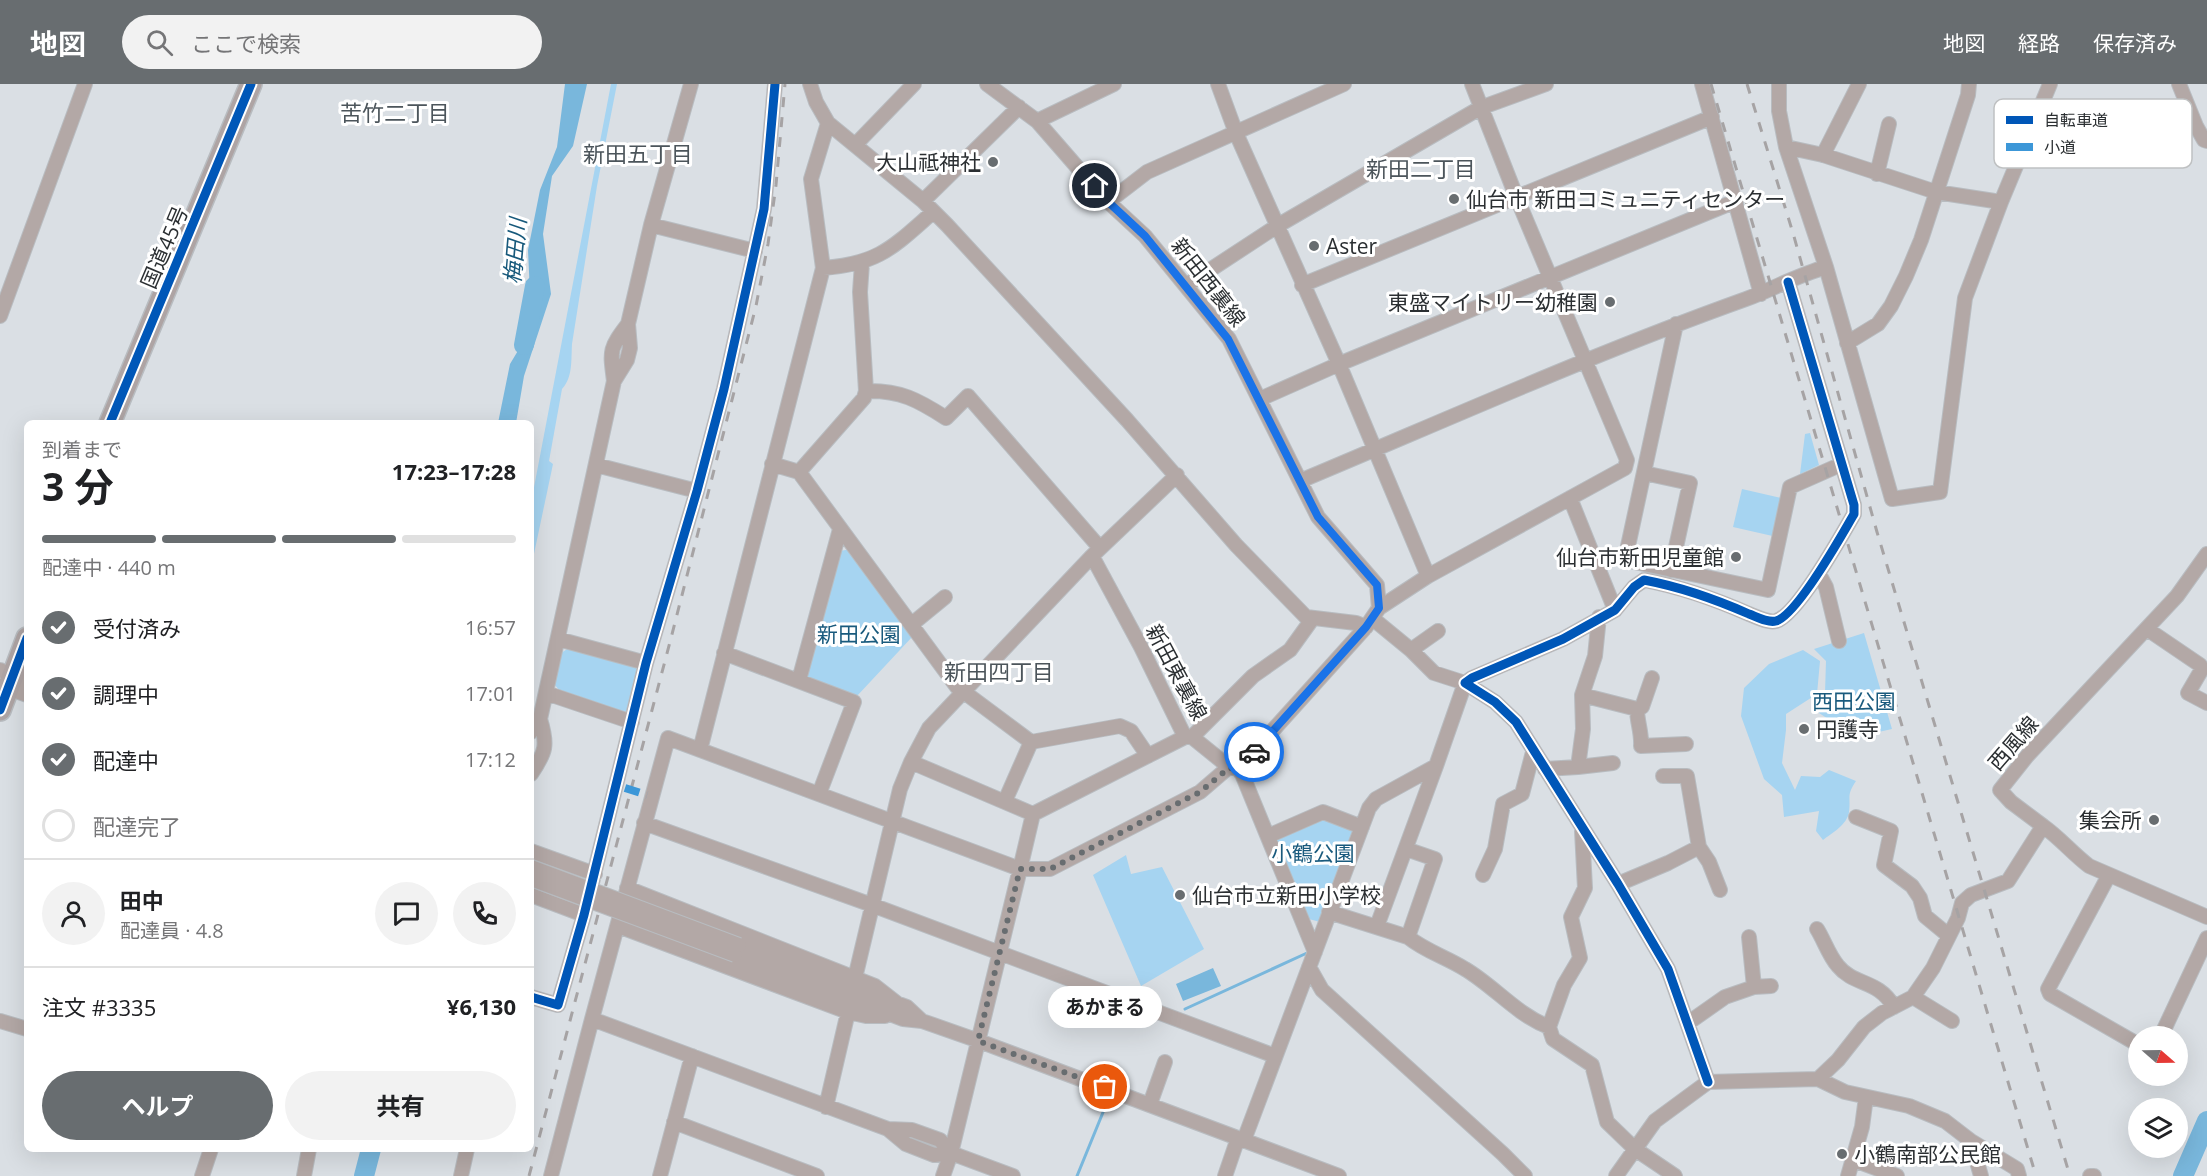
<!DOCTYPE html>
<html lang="ja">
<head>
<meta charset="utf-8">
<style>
	body { margin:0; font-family:"Open Sans","Noto Sans JP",sans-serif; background:#f2f2f2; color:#202124; height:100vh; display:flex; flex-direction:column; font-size:22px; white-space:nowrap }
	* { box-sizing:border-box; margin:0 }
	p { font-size:20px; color:#757577 }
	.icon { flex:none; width:33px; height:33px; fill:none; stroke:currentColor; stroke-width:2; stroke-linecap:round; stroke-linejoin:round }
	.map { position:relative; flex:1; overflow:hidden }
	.drawer { position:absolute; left:24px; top:336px; width:510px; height:732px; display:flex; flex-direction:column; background:#fff; border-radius:9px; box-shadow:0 6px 24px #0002 }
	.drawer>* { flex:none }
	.needle { width:39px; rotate:110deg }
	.fabs { position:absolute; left:2128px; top:942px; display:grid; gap:12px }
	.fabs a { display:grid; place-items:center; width:60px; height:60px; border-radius:50%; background:#fff; box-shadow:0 6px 24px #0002; font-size:30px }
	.pin { position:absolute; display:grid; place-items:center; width:51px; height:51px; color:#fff; margin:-26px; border:3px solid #fff; border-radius:50%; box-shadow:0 2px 6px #0007 }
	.courier { position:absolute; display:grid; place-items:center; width:60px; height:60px; margin:-30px; border:4px solid #1a73e8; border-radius:50%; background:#fff; color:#222; box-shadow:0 2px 8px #0007 }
	.bubble { position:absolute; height:42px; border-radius:21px; background:#fff; box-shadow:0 6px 24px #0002; font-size:20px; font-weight:700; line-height:42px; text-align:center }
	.summary em { font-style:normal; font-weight:700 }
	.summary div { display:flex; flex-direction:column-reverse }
	.summary { display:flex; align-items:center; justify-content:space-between; height:102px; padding:0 18px }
	h1 { font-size:39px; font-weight:700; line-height:45px }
	.bar { display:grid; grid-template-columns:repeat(4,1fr); gap:9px 6px; align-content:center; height:72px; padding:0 18px }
	.bar i { height:8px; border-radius:4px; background:#e0e0e0 }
	.bar .active { background:#686d70 }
	.bar p { grid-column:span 4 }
	.line { display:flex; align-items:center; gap:15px; padding:0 18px; border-top:2px solid #e0e0e0 }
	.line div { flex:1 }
	.round { display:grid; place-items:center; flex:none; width:63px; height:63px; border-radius:32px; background:#f2f2f2 }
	ol { padding:0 18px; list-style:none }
	li { display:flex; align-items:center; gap:18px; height:66px }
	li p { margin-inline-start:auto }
	li .icon { padding:6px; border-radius:50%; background:#686d70; color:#fff; stroke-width:4 }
	li:last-child { color:#757577 }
	li i { width:33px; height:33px; border:3px solid #e0e0e0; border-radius:50% }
	.cta { display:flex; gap:12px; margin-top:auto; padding:12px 18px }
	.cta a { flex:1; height:69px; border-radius:36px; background:#686d70; color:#fff; font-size:24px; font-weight:700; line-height:69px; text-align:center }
	.cta a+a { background:#f2f2f2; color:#202124 }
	header { display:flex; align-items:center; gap:36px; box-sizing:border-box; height:84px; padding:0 30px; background:#686d70; color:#fff }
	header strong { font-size:28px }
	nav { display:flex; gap:33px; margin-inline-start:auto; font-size:21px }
	.search { width:420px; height:54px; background:#f2f2f2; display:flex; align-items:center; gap:15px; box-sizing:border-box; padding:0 21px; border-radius:33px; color:#757577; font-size:22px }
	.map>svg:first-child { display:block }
	.green { fill:#a6d4f1 }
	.water { fill:#79b7dc }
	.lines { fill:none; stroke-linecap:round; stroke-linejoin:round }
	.stream { stroke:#79b7dc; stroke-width:3 }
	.river { stroke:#79b7dc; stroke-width:20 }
	.minor-casing { stroke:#b8bcc0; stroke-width:16 }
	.highway-casing { stroke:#b8bcc0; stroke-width:24 }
	.minor { stroke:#b3a8a6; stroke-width:14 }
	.highway { stroke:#aea4a4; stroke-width:21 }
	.rail { stroke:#a6a3a4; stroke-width:3; stroke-dasharray:10 10; stroke-linecap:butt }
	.minor-bridge-casing { stroke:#b8bcc0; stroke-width:16; stroke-linecap:butt }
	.minor-bridge { stroke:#b3a8a6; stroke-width:14 }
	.quiet { stroke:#3c97d8; stroke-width:8; stroke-dasharray:15 8; stroke-linecap:butt }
	.cycleway-casing { stroke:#fff; stroke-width:13 }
	.cycleway { stroke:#0057b8; stroke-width:9 }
	.done { stroke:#686d70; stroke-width:6; stroke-dasharray:0 10.8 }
	.route { stroke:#1a73e8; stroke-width:8 }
	.poi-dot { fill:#686d70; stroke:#fff; stroke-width:2 }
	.labels { text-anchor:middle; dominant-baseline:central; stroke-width:6; stroke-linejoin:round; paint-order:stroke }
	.poi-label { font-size:21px; fill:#2b2f32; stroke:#fff; text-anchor:start }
	.street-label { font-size:21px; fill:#2b2f32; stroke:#fff }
	.park-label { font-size:21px; fill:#195a7d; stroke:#fff }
	.neighbourhood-label { font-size:22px; fill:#4c555b; stroke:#fff }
	.water-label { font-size:22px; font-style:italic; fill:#17597b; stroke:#fff }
	.key { fill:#fff; stroke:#bfc1c2; stroke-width:1.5 }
	.key-label { font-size:16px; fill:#2b2f32 }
</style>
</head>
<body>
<header>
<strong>地図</strong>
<div class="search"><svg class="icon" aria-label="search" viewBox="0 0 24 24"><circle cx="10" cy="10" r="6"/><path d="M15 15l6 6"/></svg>ここで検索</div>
<nav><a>地図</a><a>経路</a><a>保存済み</a></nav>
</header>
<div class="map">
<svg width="2207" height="1092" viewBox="0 0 2207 1092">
	<rect width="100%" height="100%" fill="#dadfe4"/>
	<!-- green -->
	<path class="green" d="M611,0h6l-20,102 -25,158c-1,16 1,33 -10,45l-13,72 4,3 -22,104v-65z
		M1810,349l9,32 -19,9 5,-40z
		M1742,405l44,10 -9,38 -44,-10z
		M851,465l62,87 -56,60 -52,-19 35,-126z
		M1864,549l28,96 -36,8 -37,-24 6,-20 1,-32 -12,-12z
		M569,564l72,17 -13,51 -68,-25 -6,-7 7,-31z
		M1803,566l17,11 -3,33 -31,20v16l-4,33 13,27 6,-14 19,1 9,-7 27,11c-10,15 -5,15 -7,31 -2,13 -17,21 -26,28l-7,-9 3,-20 -35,6 -2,-22 -18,-16 -23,-63 3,-28 25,-24z
		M1324,731l31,12 -35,95 -11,-3 -35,-81z
		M1126,771l5,19 31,-7 42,82 -63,37 -48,-111z"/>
	<!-- water -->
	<path class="water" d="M565,0h22l-14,62 -21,30 -9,58 8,60 -27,82 -8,47h-18l12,-59 9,-15 12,-34 -3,-65 12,-60 17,-43z
		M1213,884l8,18 -38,15 -7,-17z"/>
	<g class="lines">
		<!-- stream -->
		<path class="stream" d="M1185,925l122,-56
			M1077,1092l29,-71"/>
		<!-- river -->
		<path class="river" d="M524,261l11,-59
			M364,1092l7,-27
			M2183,1092l24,-55"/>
		<!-- minor casing -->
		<g class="minor-casing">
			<path id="minor" d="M810,0l6,18 12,21 95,78 24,24 180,195 109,125 70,72 50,6 10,4
				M987,0l50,37 67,77 41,38 84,103 89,178 59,68 2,23
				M1218,0l18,49 103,231 89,212
				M1702,0l59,210
				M1779,0v27l7,36 40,120 66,232 48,-7 25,-194 36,-96 49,-118
				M2179,0l17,42 8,14 3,1
				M1037,37l77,-37
				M856,60l58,-60
				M1786,63l37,8 113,37 65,10
				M1823,71l36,-71
				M1877,90l12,-50
				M923,117l96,-94
				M1108,118l39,-30 197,-88
				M651,141l104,26
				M862,179l-2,29 6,99c34,-1 52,9 80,27l22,-22 132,152
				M823,184c56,-4 70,-21 110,-56
				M1187,201l90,-59 203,-118 66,-24
				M1302,201l410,-168
				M0,232l85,-232
				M1676,240l-51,236 143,30 22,-103 52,-23
				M1847,259l31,-19 13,-18 15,-30 15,-36 47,-145 1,-11
				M614,297c-4,-31 -5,-32 14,-57
				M1260,315l79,-35 397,-163
				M772,380l27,8 158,215 7,5 67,50 89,-16 11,5 17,25
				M596,381l101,26
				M799,388l65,-74 2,-7
				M1644,389l46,10 -19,87
				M1300,397c148,-62 295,-128 446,-182 27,-10 52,-24 80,-32
				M1570,414l45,112
				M1092,472l49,91 44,90h7l37,30 9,2 4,5 73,178
				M1819,490l7,13 13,54
				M912,540l33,-27
				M2147,545l53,36 2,4 -14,24 19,10
				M558,555l88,24
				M1411,566l27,-19
				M724,569l130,49 -35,92
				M0,586l27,11
				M799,596l41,-151
				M1,602l26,9
				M546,609l86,29
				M1582,611l55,14 5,-2 10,-29
				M1637,625c0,13 5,24 4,37l45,-2
				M531,648l9,-13 74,-338 13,-21 3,-12 -2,-24 23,-99 40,-141
				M1192,653l61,-61 37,-26 23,-32
				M700,666l123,-482 -12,-89 17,-56
				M911,678l122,52
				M1578,683l35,-4
				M1238,685l128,-142 13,-19 49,-32 197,-108 2,-8 -111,-264 -44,-112
				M1545,685l33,-2 5,-38 -1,-34 13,-39 4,-39
				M531,690c15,-22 17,-29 9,-55
				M1663,692h24l12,71
				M1005,717l26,-59
				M1856,733l35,14 -7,34 28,21 8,12 5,18 23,19
				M644,739l228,82 403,151
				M2043,742c17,12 29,27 46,40l118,51
				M1268,752l55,-24 39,15
				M1406,765l29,10 -27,78
				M531,767l64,23
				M1483,791l12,-26 8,-45 19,-10 11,-42
				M2109,791l-61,114 2,5 89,51
				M1618,800l50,-21 31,-16 10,15 11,28
				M627,804l248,98 23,18
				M531,811l53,20
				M1329,828l79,25c17,14 38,20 57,32 29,17 52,46 84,58l4,12 39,26 15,57 28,27 40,27
				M618,842l230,86 18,4h19
				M1377,842l59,-160
				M1817,845c7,11 12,27 21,37 16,20 40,13 56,41
				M739,861l168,62 15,14
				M735,871l168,64 19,2 57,20 360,135
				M1309,883l13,23 181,164 22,22
				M855,894l45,-189 11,-27 18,-34 163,-172 85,-81
				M1754,903l17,-1
				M531,913l27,8 26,-90 62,-252 51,-172 27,-102 40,-180 11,-125
				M1913,913l39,24
				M592,935l76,-281 352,131 13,-55 152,-77
				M0,937l27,8
				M1688,939l37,-26 29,-10 -5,-50
				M1549,943l15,-42 16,-27 -9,-41 14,-29 -3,-57
				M2161,952l46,-98
				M1818,995l20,-19 26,-33 18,-14 31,-16 20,-29 25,-50 4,-15 9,-8 37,-14 35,-55 -32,-24 -11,-12 27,-34 150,-160 30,-42
				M1708,998l-40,-113 -50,-85 -102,-162 -21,-20 -30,-19 7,-5 91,-39 52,-29 19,-23 10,-7c37,7 71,19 105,34 8,3 19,9 27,7 21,-6 66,-86 78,-107v-9l-66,-223
				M1150,1020l15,-42
				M826,1023l22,-95
				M674,1038l143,54
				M888,1045l18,15 28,11 17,-2 62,23
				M1244,1056l125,-332 7,-9 60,-33 29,-83 -31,-10 -23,-23 -39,-32
				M1971,1057l10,35
				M1854,1076l43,16
				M202,1092l9,-27
				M304,1092l5,-27
				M461,1092l6,-27
				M551,1092l41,-157 296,110 24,1 28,10 11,13
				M660,1092l32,-120
				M943,1092l8,-23 69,-284h30l150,-77 29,-25
				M1225,1092l13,-38
				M1616,1092l39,-55 53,-39 110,-3 27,13 64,14 36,15 26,20 46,28 2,7
				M1848,1092l14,-49 4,-30
				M2090,1092h4"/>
		</g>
		<!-- highway casing -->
		<g class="highway-casing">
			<path id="highway" d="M110,339l141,-339
				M0,626l27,-72"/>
		</g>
		<!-- minor -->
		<use href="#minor" class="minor"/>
		<!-- highway -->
		<use href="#highway" class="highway"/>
		<!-- rail -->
		<path class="rail" d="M1711,0l325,1092
			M1747,0l46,149 84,299 193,644
			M529,1092l141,-534 86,-336 12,-62 8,-59 9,-101"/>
		<!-- minor-bridge casing -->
		<g class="minor-bridge-casing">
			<path id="minor-bridge" d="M531,783l208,78
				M531,795l204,76"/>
		</g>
		<!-- minor-bridge -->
		<use href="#minor-bridge" class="minor-bridge"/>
		<!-- quiet -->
		<path class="quiet" d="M625,704l22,7"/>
		<!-- cycleway casing -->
		<g class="cycleway-casing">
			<path id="cycleway" d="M110,339l141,-339
				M0,626l27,-72
				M531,913l27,8 26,-90 62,-252 51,-172 27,-102 40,-180 11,-125
				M1708,998l-40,-113 -50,-85 -102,-162 -21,-20 -30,-19 7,-5 91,-39 52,-29 19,-23 10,-7c37,7 71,19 105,34 8,3 19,9 27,7 21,-6 66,-86 78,-107v-9l-66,-223"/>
		</g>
		<!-- cycleway -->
		<use href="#cycleway" class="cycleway"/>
	</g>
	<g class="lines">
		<!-- done -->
		<path class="done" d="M1105,1003l-127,-46 42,-172h30l150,-77 29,-24 9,1 16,-17"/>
		<!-- route -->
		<path class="route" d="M1095,102l9,12 41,38 83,103 90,178 59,68 2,23 -13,19 -112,125"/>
	</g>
	<!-- markers -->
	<g class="poi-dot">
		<circle cx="993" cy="78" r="6"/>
		<circle cx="1454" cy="115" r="6"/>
		<circle cx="1314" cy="162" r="6"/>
		<circle cx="1610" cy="218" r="6"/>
		<circle cx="1736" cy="473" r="6"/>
		<circle cx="1804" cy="645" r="6"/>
		<circle cx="2154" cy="736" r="6"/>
		<circle cx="1180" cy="811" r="6"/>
		<circle cx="1842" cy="1070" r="6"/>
	</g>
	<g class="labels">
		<!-- poi labels -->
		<g class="poi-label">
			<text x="981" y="78" text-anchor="end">大山祗神社</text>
			<text x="1466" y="115">仙台市 新田コミュニティセンター</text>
			<text x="1326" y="162">Aster</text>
			<text x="1598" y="218" text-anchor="end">東盛マイトリー幼稚園</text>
			<text x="1724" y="473" text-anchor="end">仙台市新田児童館</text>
			<text x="1816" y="645">円護寺</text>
			<text x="2142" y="736" text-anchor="end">集会所</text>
			<text x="1192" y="811">仙台市立新田小学校</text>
			<text x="1854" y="1070">小鶴南部公民館</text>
		</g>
		<!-- street labels -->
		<g class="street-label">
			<text transform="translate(164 163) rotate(-67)">国道45号</text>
			<text transform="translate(1209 198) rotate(52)">新田西裏線</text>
			<text transform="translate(1177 588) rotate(62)">新田東裏線</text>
			<text transform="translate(2013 659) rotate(-49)">西風線</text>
		</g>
		<!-- park labels -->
		<g class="park-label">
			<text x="859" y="550">新田公園</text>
			<text x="1854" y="617">西田公園</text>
			<text x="1313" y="769">小鶴公園</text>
		</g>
		<!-- neighbourhood labels -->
		<g class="neighbourhood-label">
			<text x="395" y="28">苦竹二丁目</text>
			<text x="638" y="69">新田五丁目</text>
			<text x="1421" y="84">新田二丁目</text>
			<text x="999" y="587">新田四丁目</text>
		</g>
		<!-- water labels -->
		<g class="water-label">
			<text transform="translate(514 167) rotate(-85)">梅田川</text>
		</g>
	</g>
	<!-- legend -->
	<rect x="1994" y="15" width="198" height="69" rx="9" class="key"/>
	<rect x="2006" y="32" width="27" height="8" fill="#0057b8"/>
	<rect x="2006" y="59" width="27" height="8" fill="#3c97d8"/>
	<g class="key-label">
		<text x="2044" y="42">自転車道</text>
		<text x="2044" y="69">小道</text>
	</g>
</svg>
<div class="fabs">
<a><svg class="needle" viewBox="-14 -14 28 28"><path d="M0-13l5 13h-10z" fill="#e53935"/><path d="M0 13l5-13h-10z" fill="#757577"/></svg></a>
<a><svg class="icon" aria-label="layers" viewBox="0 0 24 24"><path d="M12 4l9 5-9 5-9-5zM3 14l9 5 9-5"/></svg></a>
</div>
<div class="pin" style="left:1105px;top:1003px;background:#ea580c"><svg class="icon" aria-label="bag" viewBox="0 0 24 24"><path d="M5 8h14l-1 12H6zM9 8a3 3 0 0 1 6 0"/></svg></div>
<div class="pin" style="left:1095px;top:102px;background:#1f2937"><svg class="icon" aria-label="home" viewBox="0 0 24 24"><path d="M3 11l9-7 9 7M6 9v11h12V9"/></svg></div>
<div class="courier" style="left:1254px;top:668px"><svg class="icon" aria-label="car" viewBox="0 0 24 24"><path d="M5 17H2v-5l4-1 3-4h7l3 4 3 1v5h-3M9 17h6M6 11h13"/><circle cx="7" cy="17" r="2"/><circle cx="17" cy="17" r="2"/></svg></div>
<div class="bubble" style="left:1048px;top:902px;width:114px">あかまる</div>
<section class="drawer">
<div class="summary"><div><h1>3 分</h1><p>到着まで</p></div><em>17:23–17:28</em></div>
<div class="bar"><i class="active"></i><i class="active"></i><i class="active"></i><i></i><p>配達中 · 440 m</p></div>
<ol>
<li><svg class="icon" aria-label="check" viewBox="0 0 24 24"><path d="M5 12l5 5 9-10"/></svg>受付済み<p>16:57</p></li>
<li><svg class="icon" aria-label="check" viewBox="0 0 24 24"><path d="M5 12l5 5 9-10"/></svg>調理中<p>17:01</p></li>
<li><svg class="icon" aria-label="check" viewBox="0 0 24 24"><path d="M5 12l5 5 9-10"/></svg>配達中<p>17:12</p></li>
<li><i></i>配達完了</li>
</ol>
<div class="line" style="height:108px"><a class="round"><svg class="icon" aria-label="person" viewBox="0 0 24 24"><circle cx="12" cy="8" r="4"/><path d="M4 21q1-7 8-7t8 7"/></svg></a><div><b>田中</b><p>配達員 · 4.8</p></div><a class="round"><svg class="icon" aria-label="chat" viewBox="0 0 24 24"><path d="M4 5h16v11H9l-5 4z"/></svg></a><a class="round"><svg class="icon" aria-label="phone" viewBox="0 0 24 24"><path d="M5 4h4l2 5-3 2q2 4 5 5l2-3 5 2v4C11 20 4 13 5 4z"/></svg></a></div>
<div class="line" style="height:78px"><div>注文 #3335</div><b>¥6,130</b></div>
<div class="cta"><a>ヘルプ</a><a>共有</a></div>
</section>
</div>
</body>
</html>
